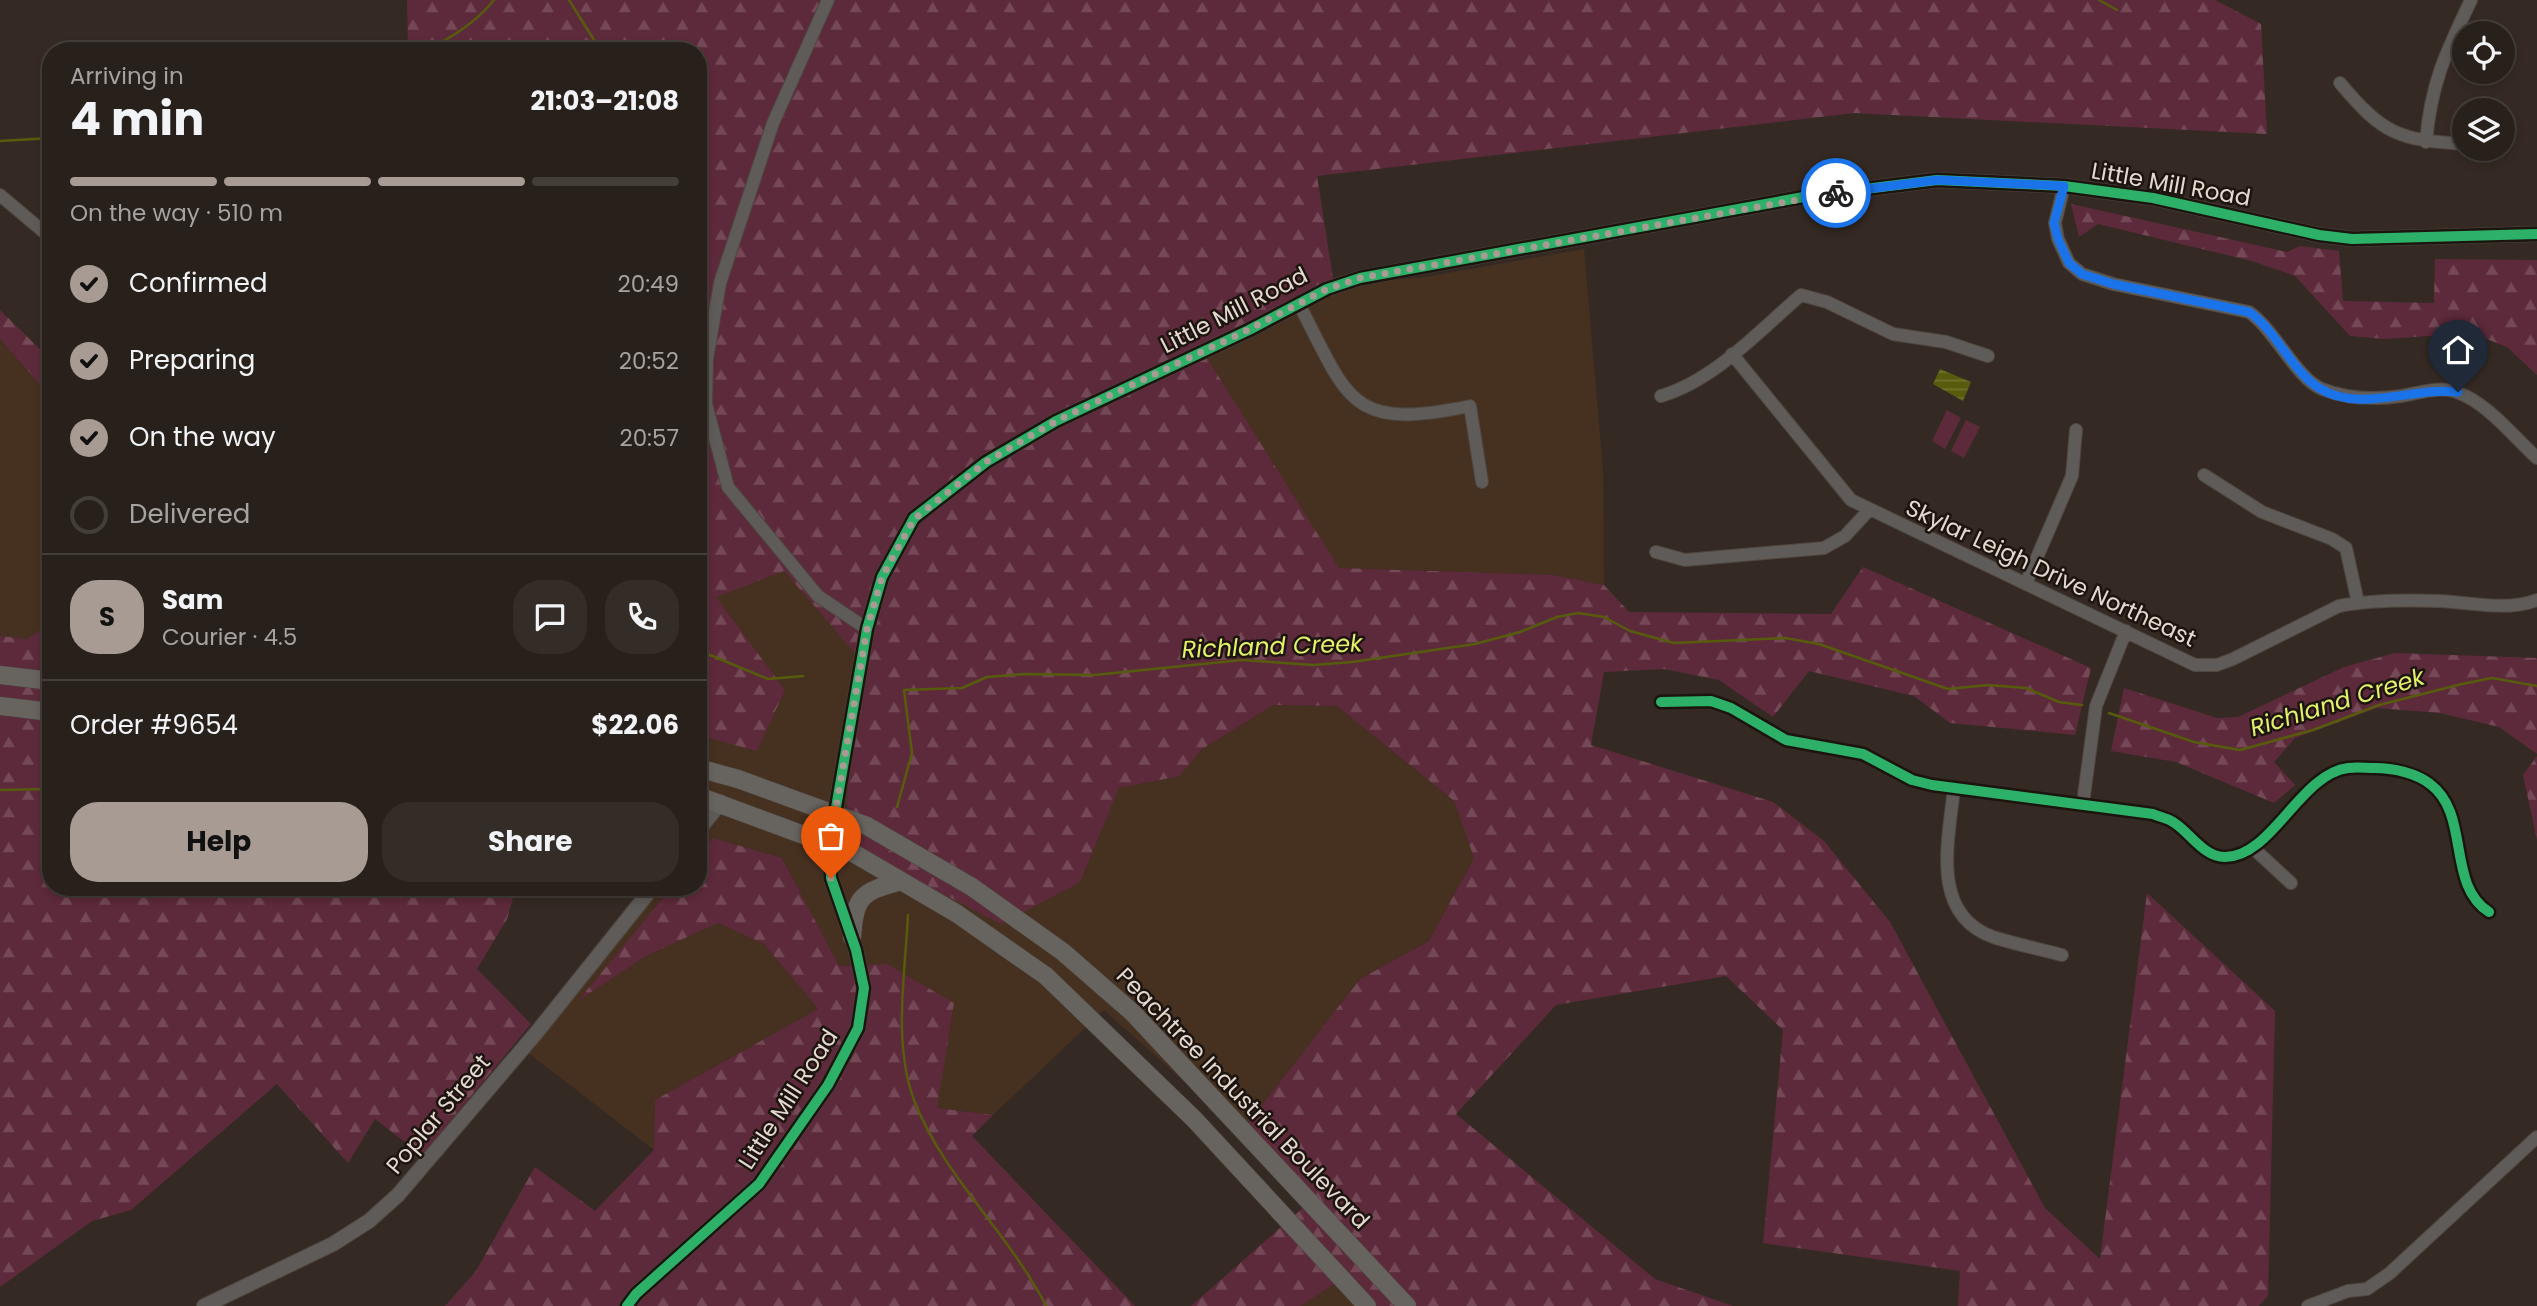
<!DOCTYPE html>
<html lang="en">
<head>
<meta charset="utf-8">
<style>
	body { margin:0; font-family:Poppins,sans-serif; background:#342d27; color:#f1f3f6; height:100vh; display:flex; flex-direction:column; font-size:26px; white-space:nowrap }
	* { box-sizing:border-box; margin:0 }
	p { font-size:23px; color:#a5a3a2 }
	.icon { flex:none; width:38px; height:38px; fill:none; stroke:currentColor; stroke-width:2; stroke-linecap:round; stroke-linejoin:round }
	.map { position:relative; flex:1; overflow:hidden }
	.sheet { position:absolute; left:42px; top:42px; width:665px; height:854px; display:flex; flex-direction:column; background:#28201a; border-radius:28px; box-shadow:0 4px 10px #0003,0 0 0 2px #443e39 }
	.sheet>* { flex:none }
	.buttons { position:absolute; left:2452px; top:21px; display:grid; gap:14px }
	.buttons a { display:grid; place-items:center; width:63px; height:63px; border-radius:50%; background:#28201a; box-shadow:0 4px 10px #0003,0 0 0 2px #443e39; font-size:35px }
	.pin { position:absolute; display:grid; place-items:center; width:60px; height:60px; color:#fff; margin:-72px -30px; border-radius:50% 50% 50% 0; rotate:-45deg; box-shadow:0 0 7px #0007 }
	.pin .icon { rotate:45deg }
	.courier { position:absolute; display:grid; place-items:center; width:70px; height:70px; margin:-35px; border:5px solid #1a73e8; border-radius:50%; background:#fff; color:#222; box-shadow:0 2px 9px #0007 }
	.summary em { font-style:normal; font-weight:700 }
	.summary div { display:flex; flex-direction:column-reverse }
	.summary { display:flex; align-items:center; justify-content:space-between; height:119px; padding:0 28px }
	h1 { font-size:46px; font-weight:700; line-height:52px }
	.bar { display:grid; grid-template-columns:repeat(4,1fr); gap:10px 7px; align-content:center; height:84px; padding:0 28px }
	.bar i { height:9px; border-radius:5px; background:#443e39 }
	.bar .on { background:#a79b93 }
	.bar p { grid-column:span 4 }
	.line { display:flex; align-items:center; gap:18px; padding:0 28px; border-top:2px solid #443e39 }
	.line div { flex:1 }
	.round { display:grid; place-items:center; flex:none; width:74px; height:74px; border-radius:28px; background:#342d27 }
	ol { padding:0 28px; list-style:none }
	li { display:flex; align-items:center; gap:21px; height:77px }
	li p { margin-inline-start:auto }
	li .icon { padding:7px; border-radius:50%; background:#a79b93; color:#111; stroke-width:4 }
	li:last-child { color:#a5a3a2 }
	li i { width:38px; height:38px; border:4px solid #443e39; border-radius:50% }
	.primary-button { display:flex; gap:14px; margin-top:auto; padding:14px 28px }
	.primary-button a { flex:1; height:80px; border-radius:28px; background:#a79b93; color:#111; font-size:28px; font-weight:700; line-height:80px; text-align:center }
	.primary-button a+a { background:#342d27; color:#f1f3f6 }
	.map>svg:first-child { display:block }
	.built { fill:#463020 }
	.forest { fill:url(#forest-firs) }
	.pitch { fill:#5d2a3b }
	.water { fill:url(#water-rules) }
	.lines { fill:none; stroke-linecap:round; stroke-linejoin:round }
	.stream { stroke:#575c0c; stroke-width:2.5 }
	.minor-casing { stroke:#4f4740; stroke-width:14 }
	.tertiary-casing { stroke:#4f4740; stroke-width:16 }
	.primary-casing { stroke:#4f4740; stroke-width:19 }
	.minor { stroke:#5e5b58; stroke-width:12 }
	.tertiary { stroke:#5e5b58; stroke-width:14 }
	.primary { stroke:#67635e; stroke-width:18 }
	.cycleway-casing { stroke:#1c140e; stroke-width:15 }
	.cycleway { stroke:#2db169; stroke-width:10 }
	.done { stroke:#a79b93; stroke-width:7; stroke-dasharray:0 12.6 }
	.route { stroke:#1a73e8; stroke-width:9 }
	.labels { text-anchor:middle; dominant-baseline:central; stroke-width:5; stroke-linejoin:round; paint-order:stroke }
	.street-label { font-size:23px; fill:#e5d8d0; stroke:#1c140e }
	.water-label { font-size:24px; font-style:italic; fill:#e2f06a; stroke:#1c140e }
</style>
</head>
<body>
<div class="map">
<svg width="2537" height="1306" viewBox="0 0 2537 1306">
	<defs>
		<pattern id="forest-firs" width="22" height="20" patternUnits="userSpaceOnUse" patternTransform="scale(1.75)"><rect width="22" height="20" fill="#5d2a3b"/><path d="M5 1l3.5 6h-7zM16 11l3.5 6h-7z" fill="#744856"/></pattern>
		<pattern id="water-rules" width="6" height="5" patternUnits="userSpaceOnUse" patternTransform="scale(1.75)"><rect width="6" height="5" fill="#575c0c"/><path d="M0 2.5h6" fill="none" stroke="#6f732e"/></pattern>
	</defs>
	<rect width="100%" height="100%" fill="#352a23"/>
	<!-- built -->
	<path class="built" d="M1584,249l19,221 1,115 -50,-10 -216,-7 -137,-218 133,-65 91,-8z
		M0,339l51,58v225l-24,17 -27,-3z
		M784,571l70,80 -8,192 234,39 39,-94 61,-12 21,-26 72,-45 64,1 117,95 20,57 -45,83 -69,38 -119,153 -137,-122 -111,105 -56,-7 -50,-144 -48,2 -57,-108 -69,-20 -15,18v-121l59,15 -41,-154z
		M655,887h17l-92,112 66,-43 72,-33 46,21 54,65 -163,91 -1,50 -127,-98z
		M1346,1276l31,30h-76z"/>
	<!-- forest -->
	<path class="forest" d="M407,0h1808l46,24 6,110 -413,-21 -537,63 17,109 -132,65 137,218 215,7 50,10 25,27 202,2 32,-47 228,101 -16,67 -125,-12 -36,-27 -105,-25 -36,46 -54,-37 -55,-11 -60,3 -13,73 182,57 51,39 66,81 155,286 55,51 47,-366 128,118 -7,285 -9,10h-301l2,-35 -197,-28 20,-213 -57,-54 -170,29 -100,109 199,165 78,27h-356l-31,-30 -45,30h-110l121,-106 -71,-68 119,-153 69,-38 45,-83 -20,-57 -117,-95 -64,-1 -72,45 -21,26 -61,12 -39,94 -79,42 -156,-81 9,-191 -70,-81 -68,26 69,93 -28,61 -59,-16v-684h-290z
		M2071,204l216,48 13,-6 39,5 4,50 91,2 1,-44 102,1v115l-30,-28 -36,-14 -86,6 -35,-3 -55,-60 -43,-15 -154,-37 -19,13z
		M0,310l51,50v37l-51,-58z
		M51,622v265h316l5,5 33,-5h111l-9,32 -30,50 54,55 -109,131 -47,-36 -27,44 -71,-79 -146,126 -39,11 -92,66v-651l27,3z
		M2395,653l142,5v96l-38,-27 -59,-14 -63,-5 -82,30 -21,24 21,23 -21,18 -98,-41 -65,-11 13,-63 93,30 21,-1 106,-50z
		M2537,756v84l-14,-65z
		M713,838l69,20 57,108 48,-2 67,39 -17,105 56,7 -21,21 163,170h-690l31,-35 59,-104 60,44 59,-61 1,-50 163,-91 -54,-65 -46,-21 -72,33 -68,45 94,-114h26v-31z"/>
	<!-- pitch -->
	<path class="pitch" d="M1947,410l14,8 -16,31 -13,-8z
		M1966,420l14,7 -16,31 -13,-7z"/>
	<!-- water -->
	<path class="water" d="M1940,369l31,13 -8,19 -30,-17z"/>
	<g class="lines">
		<!-- stream -->
		<path class="stream" d="M569,0l32,51
			M2099,0l18,10
			M423,51c28,-12 52,-28 71,-51
			M0,141l51,-3
			M698,650l70,29 35,-3
			M2109,713l85,29 46,8 73,-20 66,-25 83,-21 30,-6 45,8
			M0,790l51,-1
			M897,807l15,-54 -8,-63 58,-2 25,-11 37,-3 70,1 148,-15 71,5 39,-3 123,-18 45,-12 37,-15 21,-4 26,4 26,14 44,12 111,-5 34,6 129,45 40,-4 38,3 33,14 23,3
			M908,915c-3,60 -15,128 6,185 29,76 95,133 132,206"/>
		<!-- minor casing -->
		<g class="minor-casing">
			<path id="minor" d="M828,0l-55,123 -53,160 -13,76 -1,45 22,83 90,109 49,33
				M2340,83c43,51 58,57 124,61
				M2426,142c5,-60 20,-89 45,-142
				M2064,186l-9,37 3,16 11,24 13,11 31,10 136,28c25,17 48,67 73,77 26,10 52,11 79,7 19,-3 40,-11 58,-3 29,11 55,44 78,65
				M0,195l51,43
				M1299,304c50,97 51,127 171,102l12,76
				M1732,354l119,146 344,165h22l16,-6 106,-53c32,-6 67,-6 99,-5 33,1 67,11 99,-1
				M1661,396c54,-16 98,-65 140,-101l26,7 66,32 53,8 42,14
				M2204,475l58,37 70,27 14,9 12,55
				M1656,552l29,8 139,-12 21,-12 24,-26
				M2026,583l46,-107 4,-46
				M1661,702l50,-1 20,7 55,32 77,14 49,26 20,5 221,29c6,3 14,4 20,8 17,10 30,35 52,35 47,0 75,-83 123,-89 8,-1 18,0 27,0 18,0 41,5 55,16 41,30 16,101 59,128
				M1954,788c-5,51 -25,126 39,149 22,7 46,12 69,18
				M2083,803l13,-97 30,-75
				M2252,847l39,36
				M2308,1306l40,-15 19,-2 23,-16 147,-136"/>
		</g>
		<!-- tertiary casing -->
		<g class="tertiary-casing">
			<path id="tertiary" d="M698,831l23,-29
				M204,1306l129,-62 36,-23 29,-26 139,-163 116,-145
				M627,1306l9,-12 123,-110 69,-99 30,-57 6,-40 -8,-38 -25,-72 -1,-36 37,-213 15,-52 32,-59 72,-56 70,-41 193,-91 78,-41 33,-11 449,-82 128,-16 127,6 89,12 166,37 33,4 185,-5"/>
		</g>
		<!-- primary casing -->
		<g class="primary-casing">
			<path id="primary" d="M0,675l51,6
				M0,706l51,6
				M698,768l40,11 129,47 105,61 91,65 70,61 274,293
				M698,796l157,58 101,59 90,63 148,143 173,187
				M852,937c3,-42 10,-45 49,-56"/>
		</g>
		<!-- minor -->
		<use href="#minor" class="minor"/>
		<!-- tertiary -->
		<use href="#tertiary" class="tertiary"/>
		<!-- primary -->
		<use href="#primary" class="primary"/>
		<!-- cycleway casing -->
		<g class="cycleway-casing">
			<path id="cycleway" d="M1661,702l50,-1 20,7 55,32 77,14 49,26 20,5 221,29c6,3 14,4 20,8 17,10 30,35 52,35 47,0 75,-83 123,-89 8,-1 18,0 27,0 18,0 41,5 55,16 41,30 16,101 59,128
				M627,1306l9,-12 123,-110 69,-99 30,-57 6,-40 -8,-38 -25,-72 -1,-36 37,-213 15,-52 32,-59 72,-56 70,-41 193,-91 78,-41 33,-11 449,-82 128,-16 127,6 89,12 166,37 33,4 185,-5"/>
		</g>
		<!-- cycleway -->
		<use href="#cycleway" class="cycleway"/>
	</g>
	<g class="lines">
		<!-- done -->
		<path class="done" d="M831,878l-1,-36 37,-213 15,-52 32,-58 72,-57 70,-41 192,-91 79,-41 33,-11 476,-85"/>
		<!-- route -->
		<path class="route" d="M1836,193l101,-13 127,6 -10,37 4,16 11,24 13,11 31,10 136,28c28,19 41,57 70,76 41,26 95,-2 139,4"/>
	</g>
	<g class="labels">
		<!-- street labels -->
		<g class="street-label">
			<text transform="translate(2171 184) rotate(10)">Little Mill Road</text>
			<text transform="translate(1234 310) rotate(-27)">Little Mill Road</text>
			<text transform="translate(2051 573) rotate(25)">Skylar Leigh Drive Northeast</text>
			<text transform="translate(1243 1098) rotate(46)">Peachtree Industrial Boulevard</text>
			<text transform="translate(788 1099) rotate(-57)">Little Mill Road</text>
			<text transform="translate(438 1114) rotate(-50)">Poplar Street</text>
		</g>
		<!-- water labels -->
		<g class="water-label">
			<text transform="translate(1272 646) rotate(-2)">Richland Creek</text>
			<text transform="translate(2337 702) rotate(-17)">Richland Creek</text>
		</g>
	</g>
</svg>
<div class="buttons">
<a><svg class="icon" aria-label="locate" viewBox="0 0 24 24"><circle cx="12" cy="12" r="6"/><path d="M12 2v4M12 18v4M2 12h4M18 12h4"/></svg></a>
<a><svg class="icon" aria-label="layers" viewBox="0 0 24 24"><path d="M12 4l9 5-9 5-9-5zM3 14l9 5 9-5"/></svg></a>
</div>
<div class="pin" style="left:831px;top:878px;background:#ea580c"><svg class="icon" aria-label="bag" viewBox="0 0 24 24"><path d="M5 8h14l-1 12H6zM9 8a3 3 0 0 1 6 0"/></svg></div>
<div class="pin" style="left:2458px;top:392px;background:#1f2937"><svg class="icon" aria-label="home" viewBox="0 0 24 24"><path d="M3 11l9-7 9 7M6 9v11h12V9"/></svg></div>
<div class="courier" style="left:1836px;top:193px"><svg class="icon" aria-label="bike" viewBox="0 0 24 24"><circle cx="6" cy="16" r="4"/><circle cx="18" cy="16" r="4"/><path d="M6 16l4-8h5l3 8M10 8l3 8H6M13 5h3"/></svg></div>
<section class="sheet">
<div class="summary"><div><h1>4 min</h1><p>Arriving in</p></div><em>21:03–21:08</em></div>
<div class="bar"><i class="on"></i><i class="on"></i><i class="on"></i><i></i><p>On the way · 510 m</p></div>
<ol>
<li><svg class="icon" aria-label="check" viewBox="0 0 24 24"><path d="M5 12l5 5 9-10"/></svg>Confirmed<p>20:49</p></li>
<li><svg class="icon" aria-label="check" viewBox="0 0 24 24"><path d="M5 12l5 5 9-10"/></svg>Preparing<p>20:52</p></li>
<li><svg class="icon" aria-label="check" viewBox="0 0 24 24"><path d="M5 12l5 5 9-10"/></svg>On the way<p>20:57</p></li>
<li><i></i>Delivered</li>
</ol>
<div class="line" style="height:126px"><b class="round" style="background:#a79b93;color:#111">S</b><div><b>Sam</b><p>Courier · 4.5</p></div><a class="round"><svg class="icon" aria-label="chat" viewBox="0 0 24 24"><path d="M4 5h16v11H9l-5 4z"/></svg></a><a class="round"><svg class="icon" aria-label="phone" viewBox="0 0 24 24"><path d="M5 4h4l2 5-3 2q2 4 5 5l2-3 5 2v4C11 20 4 13 5 4z"/></svg></a></div>
<div class="line" style="height:91px"><div>Order #9654</div><b>$22.06</b></div>
<div class="primary-button"><a>Help</a><a>Share</a></div>
</section>
</div>
</body>
</html>
